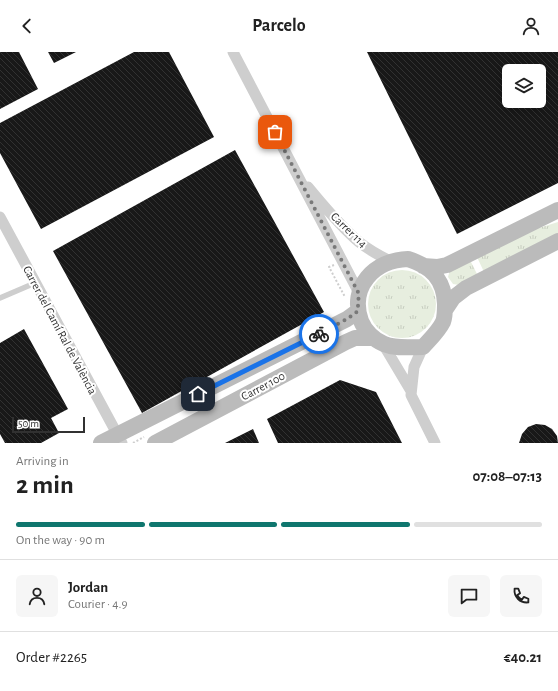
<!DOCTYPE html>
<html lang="en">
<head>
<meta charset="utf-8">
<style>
	body { margin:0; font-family:"Alegreya Sans",sans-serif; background:#f6f6f6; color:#222; height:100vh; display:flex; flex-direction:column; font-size:15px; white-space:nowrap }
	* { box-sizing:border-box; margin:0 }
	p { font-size:13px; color:#767676 }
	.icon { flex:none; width:22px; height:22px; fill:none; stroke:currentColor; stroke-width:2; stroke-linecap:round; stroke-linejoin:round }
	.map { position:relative; height:391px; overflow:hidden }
	.drawer { display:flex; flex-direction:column; background:#fff; flex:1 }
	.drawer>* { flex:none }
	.controls { position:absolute; left:502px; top:12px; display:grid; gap:8px }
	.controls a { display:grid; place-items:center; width:44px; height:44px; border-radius:6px; background:#fff; box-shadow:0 2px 6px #0003; font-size:20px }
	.scale { position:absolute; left:12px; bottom:10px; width:73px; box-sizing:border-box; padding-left:4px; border:2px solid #313131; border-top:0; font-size:11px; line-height:14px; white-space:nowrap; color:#313131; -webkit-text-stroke:3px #fff; paint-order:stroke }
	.pin { position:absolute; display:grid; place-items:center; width:34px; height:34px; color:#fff; margin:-17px; border-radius:8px; box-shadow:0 2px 6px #0006 }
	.courier { position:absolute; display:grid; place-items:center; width:40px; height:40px; margin:-20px; border:3px solid #1a73e8; border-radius:50%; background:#fff; color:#222; box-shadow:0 1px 5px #0007 }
	.head em { font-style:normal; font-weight:600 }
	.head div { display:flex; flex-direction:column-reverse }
	.head { display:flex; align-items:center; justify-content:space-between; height:68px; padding:0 16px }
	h1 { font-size:26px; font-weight:600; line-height:30px }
	.bar { display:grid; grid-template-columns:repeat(4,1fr); gap:6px 4px; align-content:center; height:48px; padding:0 16px }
	.bar i { height:5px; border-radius:3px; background:#e0e0e0 }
	.bar .current { background:#0f766e }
	.bar p { grid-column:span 4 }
	.line { display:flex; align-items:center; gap:10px; padding:0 16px; border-top:1px solid #e0e0e0 }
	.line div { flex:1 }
	.round { display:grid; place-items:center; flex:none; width:42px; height:42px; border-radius:6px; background:#f6f6f6 }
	header { display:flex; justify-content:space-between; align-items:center; height:52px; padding:0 16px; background:#fff; font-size:18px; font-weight:600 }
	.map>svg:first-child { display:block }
	.grass { fill:url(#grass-tufts) }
	.building { fill:url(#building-back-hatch); fill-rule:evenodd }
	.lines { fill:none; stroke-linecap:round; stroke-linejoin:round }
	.path { stroke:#cecece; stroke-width:2; stroke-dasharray:2 2; stroke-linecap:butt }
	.lane { stroke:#cecece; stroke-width:5.5 }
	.street { stroke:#cecece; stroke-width:11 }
	.secondary { stroke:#bbb; stroke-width:16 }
	.done { stroke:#797979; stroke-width:4; stroke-dasharray:0 7.2 }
	.route { stroke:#1a73e8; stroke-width:5 }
	.labels { text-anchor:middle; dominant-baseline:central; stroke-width:4; stroke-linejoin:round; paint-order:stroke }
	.street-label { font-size:12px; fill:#313131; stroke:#fff }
</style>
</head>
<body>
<header><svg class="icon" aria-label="back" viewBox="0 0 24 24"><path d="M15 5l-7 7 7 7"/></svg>Parcelo<svg class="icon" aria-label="person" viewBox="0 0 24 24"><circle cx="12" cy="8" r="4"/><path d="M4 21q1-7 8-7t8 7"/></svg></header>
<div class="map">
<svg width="558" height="391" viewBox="0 0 558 391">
	<defs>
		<pattern id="grass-tufts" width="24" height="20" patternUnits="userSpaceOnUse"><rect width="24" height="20" fill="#e7eedf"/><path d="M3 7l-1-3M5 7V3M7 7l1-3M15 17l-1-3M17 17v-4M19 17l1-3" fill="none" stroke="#c7cdc0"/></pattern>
		<pattern id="building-back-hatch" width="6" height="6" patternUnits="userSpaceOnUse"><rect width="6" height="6" fill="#181818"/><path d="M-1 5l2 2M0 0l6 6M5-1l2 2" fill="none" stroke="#313131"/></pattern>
	</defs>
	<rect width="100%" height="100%" fill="#fff"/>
	<!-- grass -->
	<path class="grass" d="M558,170v13l-74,37 -7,-15 52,-26z
		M470,208l8,16 -19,9 -6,-1 -5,-7 2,-7z
		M368 252a34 34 0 1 1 68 0a34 34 0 1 1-68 0Z"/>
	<!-- building -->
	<path class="building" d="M0,0h19l19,37 -38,20z
		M48,0h28l-22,11z
		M134,0h35l45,85 -173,92 -41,-76v-30z
		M367,0h191v131l-101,51zM509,19h30v30h-30z
		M235,98l89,162 -182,101 -89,-162z
		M24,277l44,80 -17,9 8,15 -18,10h-36l-5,-9v-91z
		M340,328l36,12 26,51h-124l-11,-24z
		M536,372l9,1 7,4 5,7 1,7h-39l3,-9 6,-7z
		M253,377l6,14h-34z"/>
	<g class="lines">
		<!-- path -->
		<path class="path" d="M334,213l-5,2 16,30
			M133,391l11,-6"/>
		<!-- lane -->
		<path class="lane" d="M0,246l35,-15"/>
		<!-- street -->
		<path class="street" d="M233,0l126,241
			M308,135c16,19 32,39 51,55 10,8 21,14 33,20
			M0,165l122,226
			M383,292l28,47
			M423,295l-9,20 -3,28 24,48"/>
		<!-- secondary -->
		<path class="secondary" d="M408,207c23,7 36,20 37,45 0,6 0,13 -2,18 -5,10 -13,17 -20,25 -13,0 -27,2 -39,-3 -10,-4 -19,-13 -23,-23 -12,-34 13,-61 47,-62z
			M423,214l14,1 10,-2 111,-55
			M445,258l8,-12 13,-10 92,-47
			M101,391l246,-124 11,-8
			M155,391l191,-101 9,-4h19"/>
	</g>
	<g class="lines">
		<!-- done -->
		<path class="done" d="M275,80l84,162 -1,9v8l-11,8 -28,15"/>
		<!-- route -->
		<path class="route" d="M198,342l121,-60"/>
	</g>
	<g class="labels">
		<!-- street labels -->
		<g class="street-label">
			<text transform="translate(349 178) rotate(44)">Carrer 114</text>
			<text transform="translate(60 278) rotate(62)">Carrer del Camí Ral de València</text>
			<text transform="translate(263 334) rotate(-28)">Carrer 100</text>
		</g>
	</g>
</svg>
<div class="controls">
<a><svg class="icon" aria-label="layers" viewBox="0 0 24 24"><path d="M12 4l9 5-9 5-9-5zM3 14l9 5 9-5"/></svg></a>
</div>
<div class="scale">50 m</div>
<div class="pin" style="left:275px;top:80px;background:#ea580c"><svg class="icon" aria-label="bag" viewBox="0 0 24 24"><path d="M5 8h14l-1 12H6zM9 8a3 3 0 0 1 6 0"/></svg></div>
<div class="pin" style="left:198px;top:342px;background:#1f2937"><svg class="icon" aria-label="home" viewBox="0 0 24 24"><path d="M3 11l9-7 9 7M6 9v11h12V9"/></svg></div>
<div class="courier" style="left:319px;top:282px"><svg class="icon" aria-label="bike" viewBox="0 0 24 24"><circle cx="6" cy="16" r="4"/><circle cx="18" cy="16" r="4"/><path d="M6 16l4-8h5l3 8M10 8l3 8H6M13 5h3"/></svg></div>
</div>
<section class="drawer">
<div class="head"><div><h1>2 min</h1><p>Arriving in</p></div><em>07:08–07:13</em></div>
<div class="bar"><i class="current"></i><i class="current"></i><i class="current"></i><i></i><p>On the way · 90 m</p></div>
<div class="line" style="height:72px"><a class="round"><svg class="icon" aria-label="person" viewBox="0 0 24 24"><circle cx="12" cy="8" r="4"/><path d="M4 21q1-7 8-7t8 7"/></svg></a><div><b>Jordan</b><p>Courier · 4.9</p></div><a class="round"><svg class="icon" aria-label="chat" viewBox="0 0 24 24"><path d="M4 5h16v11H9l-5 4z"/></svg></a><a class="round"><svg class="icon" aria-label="phone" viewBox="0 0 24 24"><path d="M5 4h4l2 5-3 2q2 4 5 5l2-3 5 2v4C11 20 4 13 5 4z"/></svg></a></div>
<div class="line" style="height:52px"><div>Order #2265</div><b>€40.21</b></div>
</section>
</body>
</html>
